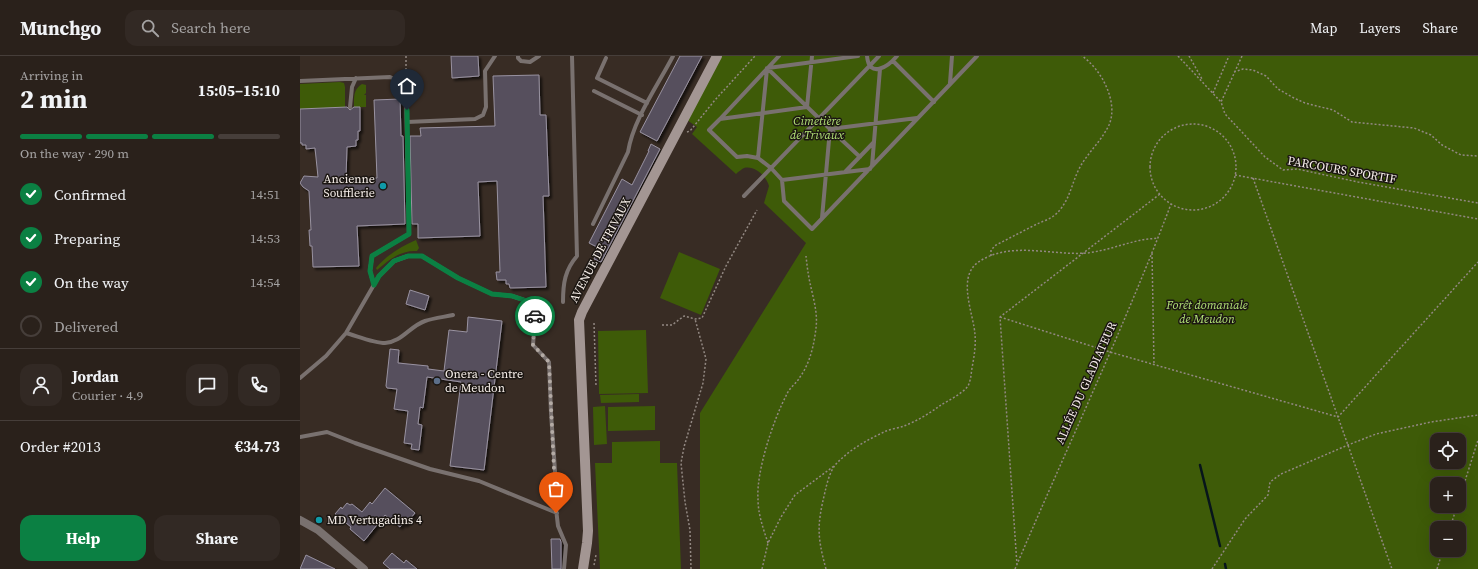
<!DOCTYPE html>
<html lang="en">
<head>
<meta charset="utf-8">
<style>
	body { margin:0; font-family:"Source Serif 4",serif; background:#322924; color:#f1f3f6; height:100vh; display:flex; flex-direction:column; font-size:15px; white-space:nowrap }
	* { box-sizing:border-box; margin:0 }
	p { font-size:13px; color:#a5a3a3 }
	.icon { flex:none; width:22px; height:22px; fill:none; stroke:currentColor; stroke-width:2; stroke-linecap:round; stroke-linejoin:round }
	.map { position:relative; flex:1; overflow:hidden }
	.drawer { display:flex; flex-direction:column; background:#2a211b; width:300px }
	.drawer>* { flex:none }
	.controls { position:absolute; left:1130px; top:377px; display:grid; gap:8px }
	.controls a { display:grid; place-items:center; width:36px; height:36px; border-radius:8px; background:#2a211b; box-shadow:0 4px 16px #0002,0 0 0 1px #463e3a; font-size:20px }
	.pin { position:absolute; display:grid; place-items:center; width:34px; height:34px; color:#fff; margin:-41px -17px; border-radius:50% 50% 50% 0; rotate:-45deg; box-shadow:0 0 4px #0007 }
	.pin .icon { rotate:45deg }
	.courier { position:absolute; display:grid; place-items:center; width:40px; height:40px; margin:-20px; border:3px solid #0b8043; border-radius:50%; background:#fff; color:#222; box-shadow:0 1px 5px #0007 }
	.summary em { font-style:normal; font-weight:700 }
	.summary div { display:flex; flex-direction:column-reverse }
	.summary { display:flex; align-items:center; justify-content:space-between; height:68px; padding:0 20px }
	h1 { font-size:26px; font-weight:700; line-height:30px }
	.bar { display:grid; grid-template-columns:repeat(4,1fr); gap:6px 4px; align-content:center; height:48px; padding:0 20px }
	.bar i { height:5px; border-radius:3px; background:#463e3a }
	.bar .selected { background:#0b8043 }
	.bar p { grid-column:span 4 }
	.line { display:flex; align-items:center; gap:10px; padding:0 20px; border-top:1px solid #463e3a }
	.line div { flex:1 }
	.round { display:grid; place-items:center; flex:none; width:42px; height:42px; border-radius:12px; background:#322924 }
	ol { padding:0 20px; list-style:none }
	li { display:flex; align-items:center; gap:12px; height:44px }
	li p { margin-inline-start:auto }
	li .icon { padding:4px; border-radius:50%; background:#0b8043; color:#fff; stroke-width:4 }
	li:last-child { color:#a5a3a3 }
	li i { width:22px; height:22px; border:2px solid #463e3a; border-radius:50% }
	.cta { display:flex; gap:8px; margin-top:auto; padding:8px 20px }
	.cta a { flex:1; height:46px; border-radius:12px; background:#0b8043; color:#fff; font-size:16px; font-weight:700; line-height:46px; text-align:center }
	.cta a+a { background:#322924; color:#f1f3f6 }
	header { display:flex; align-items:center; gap:24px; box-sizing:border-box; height:56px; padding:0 20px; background:#2a211b; border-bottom:1px solid #463e3a }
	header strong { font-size:19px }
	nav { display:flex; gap:22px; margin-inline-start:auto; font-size:14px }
	.search { width:280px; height:36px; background:#322924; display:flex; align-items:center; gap:10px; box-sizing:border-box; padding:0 14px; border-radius:12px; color:#a5a3a3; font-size:15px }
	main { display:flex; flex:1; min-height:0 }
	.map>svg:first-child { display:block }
	.green { fill:#3e5b08; fill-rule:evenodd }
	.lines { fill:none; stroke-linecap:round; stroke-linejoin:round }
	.stream { stroke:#07151b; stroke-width:2.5 }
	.building { fill:#56505d; stroke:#9992a1; filter:url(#shadow) }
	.path { stroke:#928882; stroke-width:1.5; stroke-dasharray:2 2; stroke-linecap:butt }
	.lane { stroke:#79716f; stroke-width:4 }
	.street { stroke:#79716f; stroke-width:8 }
	.secondary { stroke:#a39693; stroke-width:10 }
	.done { stroke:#b4aba5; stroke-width:4; stroke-dasharray:0 7.2 }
	.route { stroke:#0b8043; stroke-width:5 }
	.culture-dot { fill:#0f9aa8; stroke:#1b1612; stroke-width:1.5 }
	.service-dot { fill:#5c6f8a; stroke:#1b1612; stroke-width:1.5 }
	.labels { text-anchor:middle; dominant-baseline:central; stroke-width:3; stroke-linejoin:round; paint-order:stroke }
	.park-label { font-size:12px; font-style:italic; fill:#b2e176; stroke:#1b1612 }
	.street-label { font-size:12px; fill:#f7efea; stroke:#1b1612 }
	.poi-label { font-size:12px; fill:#f7efea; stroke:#1b1612; text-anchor:start }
</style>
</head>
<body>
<header>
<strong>Munchgo</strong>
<div class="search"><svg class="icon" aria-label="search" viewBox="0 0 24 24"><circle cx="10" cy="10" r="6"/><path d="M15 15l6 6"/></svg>Search here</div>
<nav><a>Map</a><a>Layers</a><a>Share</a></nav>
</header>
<main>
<section class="drawer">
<div class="summary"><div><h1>2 min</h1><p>Arriving in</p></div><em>15:05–15:10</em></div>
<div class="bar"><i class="selected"></i><i class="selected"></i><i class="selected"></i><i></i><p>On the way · 290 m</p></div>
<ol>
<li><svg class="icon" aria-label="check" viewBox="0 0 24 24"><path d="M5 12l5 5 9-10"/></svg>Confirmed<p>14:51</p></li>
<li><svg class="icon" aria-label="check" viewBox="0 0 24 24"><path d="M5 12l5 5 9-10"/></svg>Preparing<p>14:53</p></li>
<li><svg class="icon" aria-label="check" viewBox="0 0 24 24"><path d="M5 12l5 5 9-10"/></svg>On the way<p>14:54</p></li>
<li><i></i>Delivered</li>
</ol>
<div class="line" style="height:72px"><a class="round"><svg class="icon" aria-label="person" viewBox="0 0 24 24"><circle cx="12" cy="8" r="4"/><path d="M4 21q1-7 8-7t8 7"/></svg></a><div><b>Jordan</b><p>Courier · 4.9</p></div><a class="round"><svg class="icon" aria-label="chat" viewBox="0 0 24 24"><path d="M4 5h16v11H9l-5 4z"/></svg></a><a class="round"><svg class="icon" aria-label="phone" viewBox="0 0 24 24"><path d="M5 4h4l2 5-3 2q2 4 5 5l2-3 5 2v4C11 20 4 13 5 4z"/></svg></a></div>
<div class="line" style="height:52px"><div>Order #2013</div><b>€34.73</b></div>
<div class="cta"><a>Help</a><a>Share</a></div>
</section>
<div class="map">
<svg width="1178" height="513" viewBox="0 0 1178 513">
	<defs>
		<filter id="shadow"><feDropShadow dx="2.5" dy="2.5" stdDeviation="1" flood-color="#0009"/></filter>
	</defs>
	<rect width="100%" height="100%" fill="#382c24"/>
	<!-- green -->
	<path class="green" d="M422,0h756v513h-778v-156l106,-170 -42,-40 5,-17c-2,-9 -14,-21 -25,-18 -2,1 -6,4 -8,6l-44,-40 5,-7 -10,-7zM1137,384h22v22h-22zM1137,428h22v22h-22zM1137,472h22v22h-22z
		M40,26l4,1 1,4v21l-45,1v-25z
		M62,28l4,1v8l-2,2h2v12h-12c0,-10 -1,-17 8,-23z
		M116,184l3,8 -2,3c-17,-1 -28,9 -40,19l-1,-2c11,-13 24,-21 40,-28z
		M379,196l41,17 -19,46 -41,-17z
		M346,274l2,63 -49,1 -1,-63z
		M339,338v8l-38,1 -1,-8z
		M305,350l2,38 -13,1 -1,-38z
		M355,350v24l-47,1v-24z
		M360,385v22h17l4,106h-81l-5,-106h17v-21z"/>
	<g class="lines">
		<!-- stream -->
		<path class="stream" d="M900,409l20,81
			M925,508l1,5"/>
	</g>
	<!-- building -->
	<path class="building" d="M151,0h27l1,20 -27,2z
		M380,0h22l-45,85 -17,-9z
		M239,19l1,40h6l3,81h-6l3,91 -36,1 -1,-4h-3v-4h-9l-1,-8h4l-3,-91 -19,1 2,54 -62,2v-14h-6l-2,-88h11l-1,-8 75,-2 -2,-50z
		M100,43l1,37h2l2,88 -48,2 2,40 -46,1 -1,-21h-2l-1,-16h2l-2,-39 -6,-4 -3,-4 4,-7 14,1 -3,-29 -9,1v-4h-4v-2h-2v-34l47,-2 3,3 4,-3h6v24h-2v9h-2v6l-9,1 -1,30h11v2l20,-1 -3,-78z
		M351,88l9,5 -59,113 -7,-3 5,-11 -10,-5 33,-64 10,6 17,-34h-1z
		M110,234l19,6 -4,14 -19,-6z
		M168,261l34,4 -18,149 -34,-4 11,-84 -34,-5 -4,31 -3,-1 -2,17 4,1 -3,25 -8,-1 1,-5 -8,-1 4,-32 -14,-2 3,-20 -10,-1 -1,-2 4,-37 9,1 -1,13 30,3v3l16,2 5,-41 18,2z
		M85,432l30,25 -10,12 -2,-2 -3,4 -15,-12 -21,26 -14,-12 1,-2 -16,-13 6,-7 1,2 5,-6 3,2 2,-1 10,8 8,-10 2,2z
		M251,483h9l1,3v27h-9z
		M92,497l12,10 2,-3 11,9h-27l-7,-6z
		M6,499l29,14h-35z"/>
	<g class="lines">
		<!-- path -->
		<path class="path" d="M106,0v24
			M878,0l43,46
			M889,0l13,23
			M942,0l-21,46 4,12 15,16 25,27 18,13 14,-1 61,13 120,21
			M934,16l9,-3 10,1 13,6 12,13 16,9 11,5 28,7 19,12 62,6 17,7 11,10 19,10 17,1
			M913,37l16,-37
			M850 111a43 43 0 1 1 86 0a43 43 0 1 1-86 0Z
			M387,76l3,-1 25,-31 40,-44
			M935,119l243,44
			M953,122l139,391
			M852,197l2,112
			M691,200v-6l5,-5c14,-7 27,-14 41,-21 6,-3 14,-5 19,-10 13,-12 15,-28 22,-43 8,-17 23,-29 31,-46 10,-23 -8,-56 -27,-69
			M700,261l110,35 228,65 140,-155
			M294,267l2,63
			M362,269h10l12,-9 11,3 7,-1 24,-52 31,-56
			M1159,444l19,-60
			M1150,472l7,-22
			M468,487c-5,-15 -10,-29 -10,-44 -2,-28 16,-81 29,-105 3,-7 10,-11 13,-17 10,-14 14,-32 16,-49 2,-15 -3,-31 -6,-45 -2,-9 -3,-18 -4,-27
			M294,509l2,-10
			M717,509l-17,-248 160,-123
			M391,513l-1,-39 -5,-28 -4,-39 3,-16 19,-64 3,-24 -11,-40
			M462,513l6,-26 13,-26 14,-22 39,-29
			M526,513c-9,-33 -9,-44 -1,-77 2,-9 5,-21 11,-28 13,-14 31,-24 48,-32 6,-3 14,-4 20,-6 13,-5 26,-13 37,-21 8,-5 21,-11 27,-19 3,-6 3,-12 4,-18 2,-11 4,-22 3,-33 -1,-20 -18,-56 2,-72 32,-23 75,-7 110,-10 17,-2 33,-8 50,-12 7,-2 14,-2 21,-3
			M715,513c52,-122 109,-241 156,-365
			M912,513l33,-50 23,-24 2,-13 11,-8 67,-29 28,-11 55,-12 47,-7
			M1137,513l6,-19"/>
		<!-- lane -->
		<path class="lane" d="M218,0v2l3,3 9,1 9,-6
			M479,0l-59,63 87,-12 5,-51
			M567,0c2,23 21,11 30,0
			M306,2l-9,20 50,25
			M593,5l41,41
			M467,12l63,61 87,-11
			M468,12l90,-12
			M467,13l-9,89 13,10 11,12 88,-11
			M0,25l90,-4c8,3 12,6 16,13l3,144 -37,22 -2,15 4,14
			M650,27l2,-27
			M294,35l48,24
			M50,51l2,-20 4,-9
			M420,63l-11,11 28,27 10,-1 11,2
			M107,66l68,-3 8,-4 3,-8 -1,-36 10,-15
			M572,110l8,-97
			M545,116l29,-30
			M482,124l2,21 28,28 165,-173
			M444,140l135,-140
			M522,162l8,-89 30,28
			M293,168l35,-72c5,-32 30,-67 45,-96
			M263,246c0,-19 2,-32 14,-46l-5,-200
			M46,277c11,3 28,10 39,10 17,-1 25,-17 40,-22 9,-3 19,-4 28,-6
			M0,322l26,-22 20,-23 33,-57 15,-15 14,-5h14l36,22 34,16 20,2 12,4 8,6 3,13 -2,26 16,17 2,51 4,58v29l3,26 8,19 -2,24
			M0,381l27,-5 28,11 75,26 49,12 78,32"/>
		<!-- street -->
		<path class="street" d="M0,464l18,10 46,39"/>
		<!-- secondary -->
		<path class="secondary" d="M283,513l4,-26 1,-12 -9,-211 3,-8 135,-256"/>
	</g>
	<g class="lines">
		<!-- done -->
		<path class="done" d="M235,260l-2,29 16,17 7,151"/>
		<!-- route -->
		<path class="route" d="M107,54l2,124 -37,22 -2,15 4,14 5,-9 15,-15 14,-5h14l36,22 34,16 20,2 12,4 8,6 3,10"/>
	</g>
	<!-- markers -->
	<g class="culture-dot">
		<circle cx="83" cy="130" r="4"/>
		<circle cx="19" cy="464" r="4"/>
	</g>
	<circle class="service-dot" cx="137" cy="325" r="4"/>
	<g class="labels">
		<!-- park labels -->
		<g class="park-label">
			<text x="517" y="65">Cimetière<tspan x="517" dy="14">de Trivaux</tspan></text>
			<text x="907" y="249">Forêt domaniale<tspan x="907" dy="14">de Meudon</tspan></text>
		</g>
		<!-- street labels -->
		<g class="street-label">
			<text transform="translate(1042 114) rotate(10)">PARCOURS SPORTIF</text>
			<text transform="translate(300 194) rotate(-62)">AVENUE DE TRIVAUX</text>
			<text transform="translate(786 327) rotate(-66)">ALLÉE DU GLADIATEUR</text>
		</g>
		<!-- poi labels -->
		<g class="poi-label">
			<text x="75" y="123" text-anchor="end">Ancienne<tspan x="75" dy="14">Soufflerie</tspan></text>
			<text x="145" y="318">Onera - Centre<tspan x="145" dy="14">de Meudon</tspan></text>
			<text x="27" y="464">MD Vertugadins 4</text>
		</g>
	</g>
</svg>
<div class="controls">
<a><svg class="icon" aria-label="locate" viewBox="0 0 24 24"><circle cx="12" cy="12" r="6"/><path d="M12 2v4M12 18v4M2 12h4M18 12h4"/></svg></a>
<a>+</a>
<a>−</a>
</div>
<div class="pin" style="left:256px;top:457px;background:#ea580c"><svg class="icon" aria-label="bag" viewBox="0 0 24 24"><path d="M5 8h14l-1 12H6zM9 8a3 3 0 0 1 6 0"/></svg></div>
<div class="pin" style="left:107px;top:54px;background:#1f2937"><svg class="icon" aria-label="home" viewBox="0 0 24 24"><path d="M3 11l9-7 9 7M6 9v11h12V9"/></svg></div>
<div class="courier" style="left:235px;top:260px"><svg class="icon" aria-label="car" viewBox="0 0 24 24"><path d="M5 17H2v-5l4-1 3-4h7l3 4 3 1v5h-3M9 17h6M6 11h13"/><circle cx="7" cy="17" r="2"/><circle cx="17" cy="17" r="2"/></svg></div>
</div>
</main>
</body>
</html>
